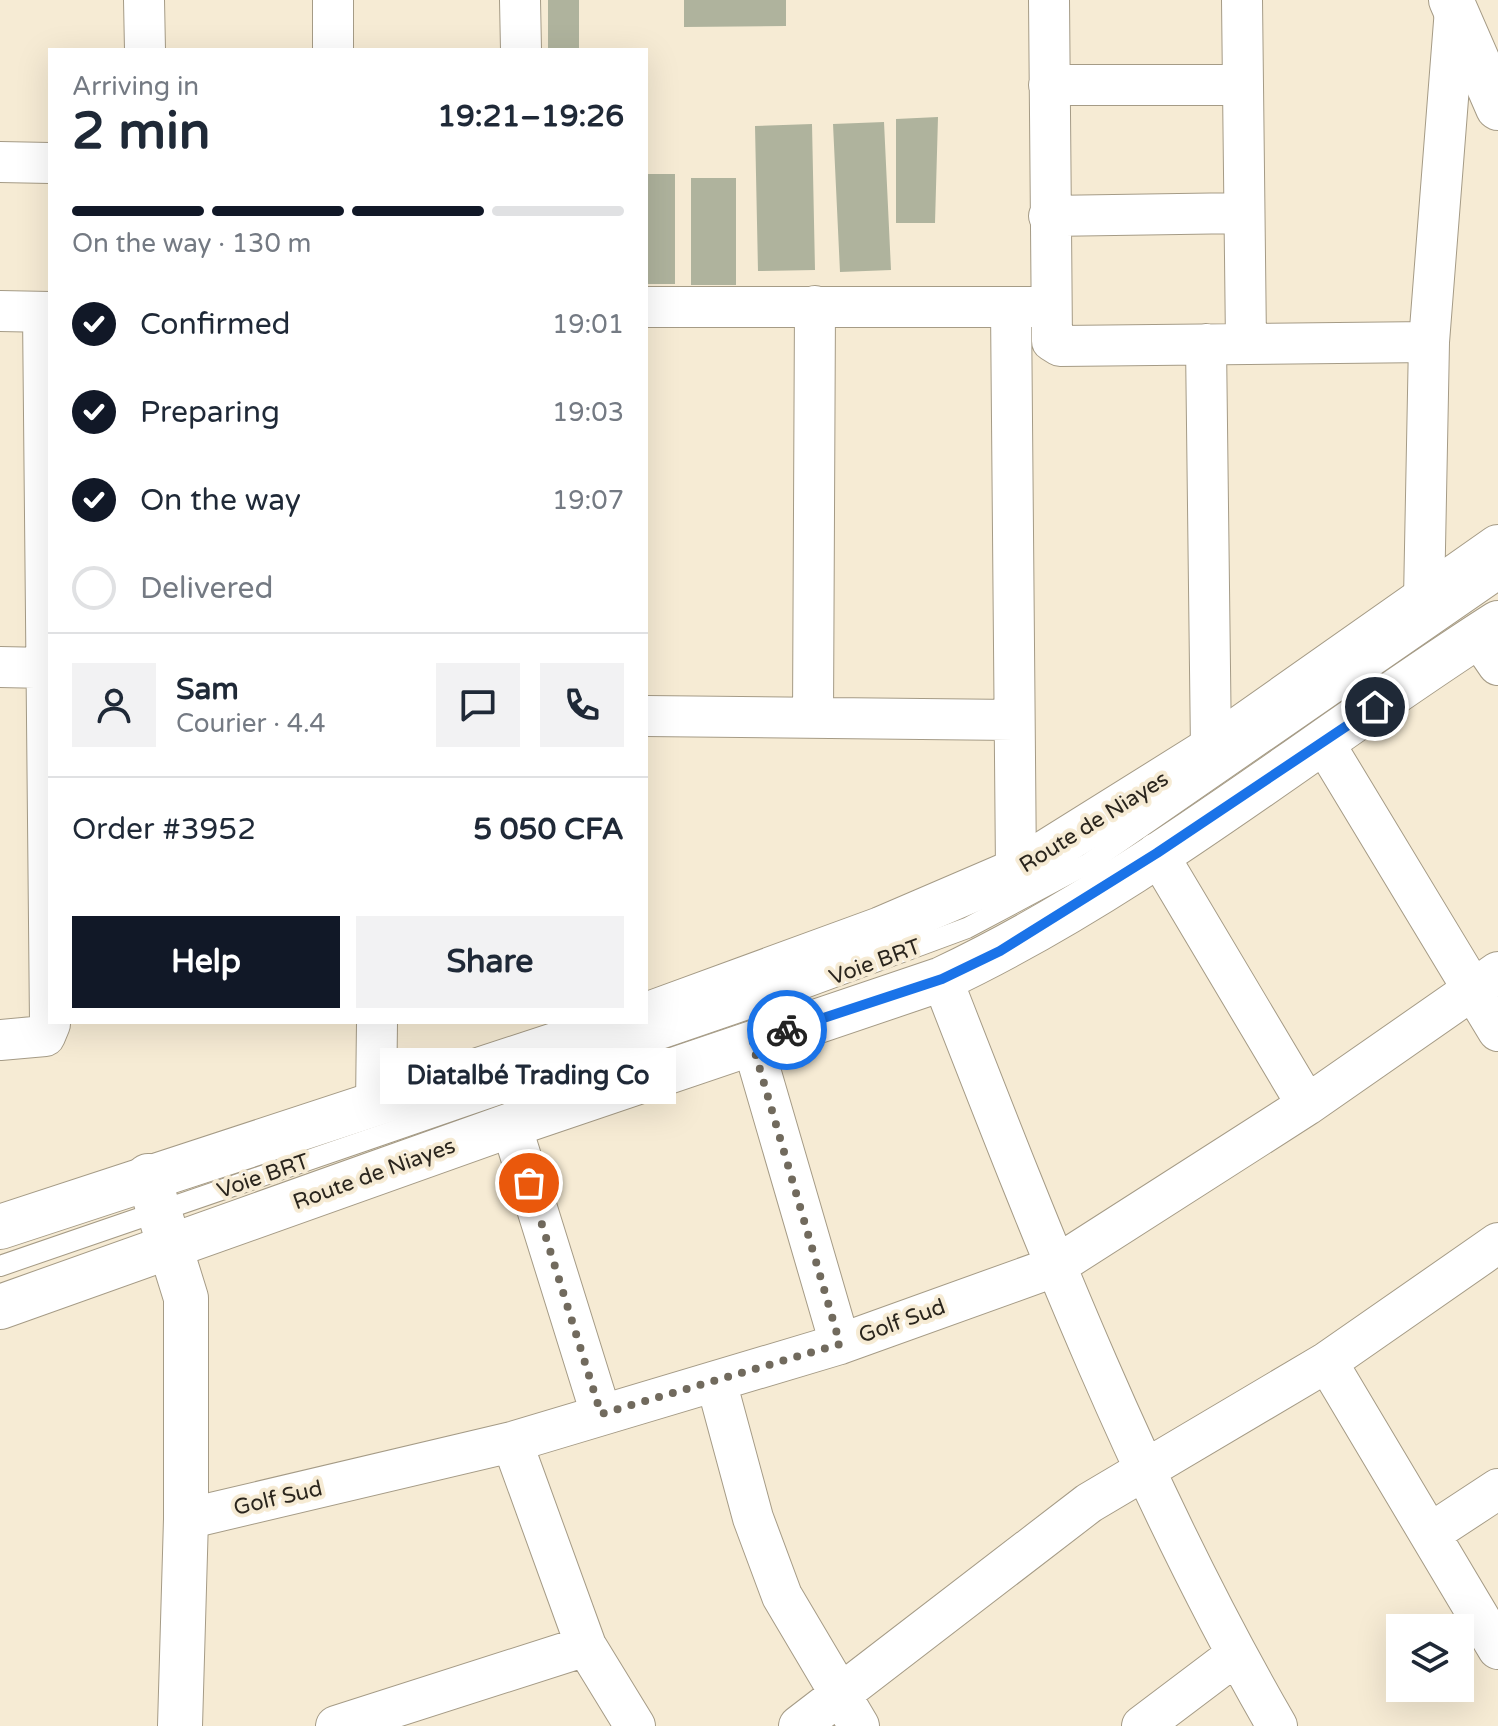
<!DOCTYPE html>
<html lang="en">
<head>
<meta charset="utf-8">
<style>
	body { margin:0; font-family:"Varela Round",sans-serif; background:#f2f2f3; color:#1f2937; height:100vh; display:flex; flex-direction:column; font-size:30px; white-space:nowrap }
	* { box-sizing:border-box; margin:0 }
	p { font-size:26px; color:#747a83 }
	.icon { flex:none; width:44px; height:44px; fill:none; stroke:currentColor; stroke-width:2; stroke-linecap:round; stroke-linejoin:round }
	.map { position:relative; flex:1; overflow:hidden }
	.panel { position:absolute; left:48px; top:48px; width:600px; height:976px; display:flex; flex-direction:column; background:#fff; border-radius:0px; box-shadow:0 8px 32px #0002 }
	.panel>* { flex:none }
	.controls { position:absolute; left:1386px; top:1614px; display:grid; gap:16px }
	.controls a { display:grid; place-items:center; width:88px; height:88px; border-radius:0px; background:#fff; box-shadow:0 8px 32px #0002; font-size:40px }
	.pin { position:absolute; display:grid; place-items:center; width:68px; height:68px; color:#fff; margin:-34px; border:4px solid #fff; border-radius:50%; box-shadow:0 2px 8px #0007 }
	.courier { position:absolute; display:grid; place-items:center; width:80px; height:80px; margin:-40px; border:6px solid #1a73e8; border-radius:50%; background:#fff; color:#222; box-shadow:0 2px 10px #0007 }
	.bubble { position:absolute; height:56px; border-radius:0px; background:#fff; box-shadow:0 8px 32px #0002; font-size:26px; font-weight:700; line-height:56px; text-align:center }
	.overview em { font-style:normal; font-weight:700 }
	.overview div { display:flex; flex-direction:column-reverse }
	.overview { display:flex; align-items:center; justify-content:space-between; height:136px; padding:0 24px }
	h1 { font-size:52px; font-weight:700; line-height:60px }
	.bar { display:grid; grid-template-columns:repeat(4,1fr); gap:12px 8px; align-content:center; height:96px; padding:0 24px }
	.bar i { height:10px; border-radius:6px; background:#e0e1e3 }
	.bar .current { background:#111827 }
	.bar p { grid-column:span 4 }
	.line { display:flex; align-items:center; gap:20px; padding:0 24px; border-top:2px solid #e0e1e3 }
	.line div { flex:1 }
	.round { display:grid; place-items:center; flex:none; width:84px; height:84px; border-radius:0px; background:#f2f2f3 }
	ol { padding:0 24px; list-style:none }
	li { display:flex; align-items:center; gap:24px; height:88px }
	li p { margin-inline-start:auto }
	li .icon { padding:8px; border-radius:50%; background:#111827; color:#fff; stroke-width:4 }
	li:last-child { color:#747a83 }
	li i { width:44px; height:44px; border:4px solid #e0e1e3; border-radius:50% }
	.cta { display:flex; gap:16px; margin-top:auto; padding:16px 24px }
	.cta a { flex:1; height:92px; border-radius:0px; background:#111827; color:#fff; font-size:32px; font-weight:700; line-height:92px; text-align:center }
	.cta a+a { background:#f2f2f3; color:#1f2937 }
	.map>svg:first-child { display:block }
	.building { fill:#afb39d }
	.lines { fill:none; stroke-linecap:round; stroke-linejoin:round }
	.service-casing { stroke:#a59b86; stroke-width:22 }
	.minor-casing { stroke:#a59b86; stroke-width:42 }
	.tertiary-casing { stroke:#a59b86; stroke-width:46 }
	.secondary-casing { stroke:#a59b86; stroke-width:46 }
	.primary-casing { stroke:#a59b86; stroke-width:46 }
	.service { stroke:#fff; stroke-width:20 }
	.minor { stroke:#fff; stroke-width:40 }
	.tertiary { stroke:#fff; stroke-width:44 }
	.secondary { stroke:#fff; stroke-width:44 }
	.primary { stroke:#fff; stroke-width:44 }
	.done { stroke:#716a5d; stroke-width:8; stroke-dasharray:0 14.4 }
	.route { stroke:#1a73e8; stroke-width:10 }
	.labels { text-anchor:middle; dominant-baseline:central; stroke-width:8; stroke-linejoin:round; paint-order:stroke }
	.street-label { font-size:22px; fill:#2a251d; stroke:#f6ebd4 }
</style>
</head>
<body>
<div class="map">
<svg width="1498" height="1726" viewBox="0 0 1498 1726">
	<rect width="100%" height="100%" fill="#f6ebd4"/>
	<!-- building -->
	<path class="building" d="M548,0h31v50h-31z
		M684,0h102v26l-102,1z
		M938,117l-3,106h-39v-104z
		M884,122l7,148 -51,2 -7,-148z
		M812,124l3,146 -57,1 -3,-145z
		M646,174h29v110h-29z
		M691,178h45v107h-45z"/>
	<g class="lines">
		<!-- service casing -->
		<g class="service-casing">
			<path id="service" d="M0,1266l745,-256 222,-82 122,-65 409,-283"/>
		</g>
		<!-- minor casing -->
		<g class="minor-casing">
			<path id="minor" d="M144,0l1,50
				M333,0v50
				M520,0l1,50
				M1049,0l3,341 8,5 369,-4
				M1242,0l4,343
				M1049,85h194
				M0,162l50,1
				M1049,216l195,-3
				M646,307h391
				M1011,307l5,564
				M0,311l50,1
				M1206,344l5,405
				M1424,599l5,-257 26,-333
				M1478,636l20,29
				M0,667l46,1
				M646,716l367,4
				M813,717l2,-411
				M1324,743l174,288
				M1157,853l150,252
				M942,979c99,254 198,510 335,747
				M0,1040l45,-4 5,-12 -7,-712
				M752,1042l88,302
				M376,1105l1,-83
				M511,1125l90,289
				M1327,1362l171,287
				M716,1381l37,137 29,78 77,130
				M512,1442l74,204 49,80
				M186,1519l326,-77 328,-98 214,-77 253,-162 191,-133
				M1431,1533l67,-44
				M336,1726l250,-80
				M799,1726l290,-223 238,-141 171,-119
				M1142,1726l94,-71"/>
		</g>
		<!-- tertiary casing -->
		<g class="tertiary-casing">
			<path id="tertiary" d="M148,1176l38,122v221l-6,207"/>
		</g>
		<!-- secondary casing -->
		<g class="secondary-casing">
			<path id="secondary" d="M1451,0l47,108"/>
		</g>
		<!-- primary casing -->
		<g class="primary-casing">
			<path id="primary" d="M646,1015l235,-86 135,-58 195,-122 287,-202
				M0,1227l625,-205
				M0,1307l511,-182 431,-146c199,-94 371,-238 556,-356"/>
		</g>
		<!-- service -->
		<use href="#service" class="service"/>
		<!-- minor -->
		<use href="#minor" class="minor"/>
		<!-- tertiary -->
		<use href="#tertiary" class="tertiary"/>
		<!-- secondary -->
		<use href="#secondary" class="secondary"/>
		<!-- primary -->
		<use href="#primary" class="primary"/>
	</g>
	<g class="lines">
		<!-- done -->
		<path class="done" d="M529,1183l72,231 239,-70 -88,-302 35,-12"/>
		<!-- route -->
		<path class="route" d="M787,1030l155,-51 58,-28 157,-98 218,-146"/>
	</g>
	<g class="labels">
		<!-- street labels -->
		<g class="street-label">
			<text transform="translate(1094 822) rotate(-32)">Route de Niayes</text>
			<text transform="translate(875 962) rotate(-20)">Voie BRT</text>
			<text transform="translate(374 1174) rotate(-20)">Route de Niayes</text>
			<text transform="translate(263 1176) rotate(-19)">Voie BRT</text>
			<text transform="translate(902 1321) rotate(-20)">Golf Sud</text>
			<text transform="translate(278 1498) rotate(-13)">Golf Sud</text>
		</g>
	</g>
</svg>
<div class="controls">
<a><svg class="icon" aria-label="layers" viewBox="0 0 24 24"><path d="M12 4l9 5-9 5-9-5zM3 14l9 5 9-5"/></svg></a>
</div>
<div class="pin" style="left:529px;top:1183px;background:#ea580c"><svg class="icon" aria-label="bag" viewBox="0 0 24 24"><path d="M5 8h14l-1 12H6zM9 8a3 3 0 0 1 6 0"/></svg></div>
<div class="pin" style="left:1375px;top:707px;background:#1f2937"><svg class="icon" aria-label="home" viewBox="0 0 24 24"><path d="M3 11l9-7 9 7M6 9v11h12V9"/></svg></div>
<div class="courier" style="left:787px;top:1030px"><svg class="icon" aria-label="bike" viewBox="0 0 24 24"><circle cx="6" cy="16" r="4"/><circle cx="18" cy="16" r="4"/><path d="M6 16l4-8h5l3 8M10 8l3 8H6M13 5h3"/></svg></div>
<div class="bubble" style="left:380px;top:1048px;width:296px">Diatalbé Trading Co</div>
<section class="panel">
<div class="overview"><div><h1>2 min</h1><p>Arriving in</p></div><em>19:21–19:26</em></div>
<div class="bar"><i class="current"></i><i class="current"></i><i class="current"></i><i></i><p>On the way · 130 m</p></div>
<ol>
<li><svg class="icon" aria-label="check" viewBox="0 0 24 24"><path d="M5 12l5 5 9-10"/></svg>Confirmed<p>19:01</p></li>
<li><svg class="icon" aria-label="check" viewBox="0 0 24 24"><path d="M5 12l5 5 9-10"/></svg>Preparing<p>19:03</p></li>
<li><svg class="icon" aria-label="check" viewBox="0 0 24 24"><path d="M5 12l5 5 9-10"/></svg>On the way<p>19:07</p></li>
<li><i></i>Delivered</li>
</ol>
<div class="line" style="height:144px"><a class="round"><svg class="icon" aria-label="person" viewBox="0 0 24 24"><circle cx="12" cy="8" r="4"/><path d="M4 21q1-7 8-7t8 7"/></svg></a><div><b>Sam</b><p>Courier · 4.4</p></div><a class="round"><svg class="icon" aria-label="chat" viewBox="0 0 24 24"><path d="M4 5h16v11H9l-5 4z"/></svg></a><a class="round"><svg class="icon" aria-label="phone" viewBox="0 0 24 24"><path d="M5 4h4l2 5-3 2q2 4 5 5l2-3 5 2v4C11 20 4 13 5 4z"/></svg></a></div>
<div class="line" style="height:104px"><div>Order #3952</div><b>5 050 CFA</b></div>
<div class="cta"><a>Help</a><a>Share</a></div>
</section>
</div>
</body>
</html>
